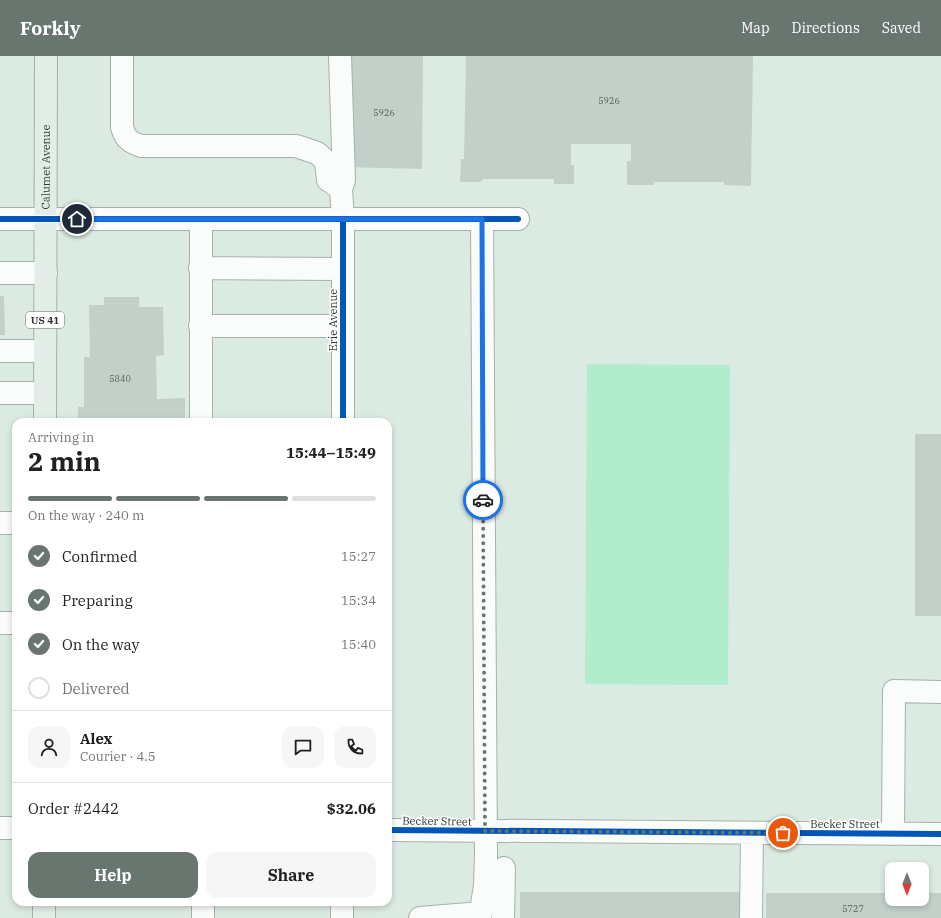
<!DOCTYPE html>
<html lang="en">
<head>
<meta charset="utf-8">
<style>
	body { margin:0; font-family:"IBM Plex Serif",serif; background:#f6f6f6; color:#202124; height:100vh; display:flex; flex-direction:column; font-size:15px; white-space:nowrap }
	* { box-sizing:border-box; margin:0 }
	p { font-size:13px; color:#757577 }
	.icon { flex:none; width:22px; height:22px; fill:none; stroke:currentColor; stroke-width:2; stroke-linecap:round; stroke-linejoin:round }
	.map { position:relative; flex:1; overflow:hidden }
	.panel { position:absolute; left:12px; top:362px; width:380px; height:488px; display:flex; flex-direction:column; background:#fff; border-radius:12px; box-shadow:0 2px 6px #0003 }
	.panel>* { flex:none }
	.needle { width:26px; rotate:180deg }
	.buttons { position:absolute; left:885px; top:806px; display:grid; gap:8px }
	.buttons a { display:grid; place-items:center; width:44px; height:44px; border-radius:8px; background:#fff; box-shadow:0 2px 6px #0003; font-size:20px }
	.pin { position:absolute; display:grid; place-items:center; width:34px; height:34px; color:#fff; margin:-17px; border:2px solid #fff; border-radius:50%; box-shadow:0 1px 4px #0007 }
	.courier { position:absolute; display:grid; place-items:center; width:40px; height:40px; margin:-20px; border:3px solid #1a73e8; border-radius:50%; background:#fff; color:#222; box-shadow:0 1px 5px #0007 }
	.head em { font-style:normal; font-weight:800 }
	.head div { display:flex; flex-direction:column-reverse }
	.head { display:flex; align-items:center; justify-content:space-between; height:68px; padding:0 16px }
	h1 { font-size:26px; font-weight:800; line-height:30px }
	.bar { display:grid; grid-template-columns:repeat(4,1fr); gap:6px 4px; align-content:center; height:48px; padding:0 16px }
	.bar i { height:5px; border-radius:3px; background:#e0e0e0 }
	.bar .on { background:#69766f }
	.bar p { grid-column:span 4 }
	.line { display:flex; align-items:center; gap:10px; padding:0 16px; border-top:1px solid #e0e0e0 }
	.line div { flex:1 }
	.round { display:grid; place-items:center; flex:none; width:42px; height:42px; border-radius:12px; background:#f6f6f6 }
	ol { padding:0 16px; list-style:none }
	li { display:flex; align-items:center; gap:12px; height:44px }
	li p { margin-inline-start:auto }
	li .icon { padding:4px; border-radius:50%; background:#69766f; color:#fff; stroke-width:4 }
	li:last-child { color:#757577 }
	li i { width:22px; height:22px; border:2px solid #e0e0e0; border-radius:50% }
	.cta { display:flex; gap:8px; margin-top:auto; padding:8px 16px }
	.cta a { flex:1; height:46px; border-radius:12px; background:#69766f; color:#fff; font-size:16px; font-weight:800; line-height:46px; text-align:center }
	.cta a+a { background:#f6f6f6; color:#202124 }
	header { display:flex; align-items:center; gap:24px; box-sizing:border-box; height:56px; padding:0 20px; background:#69766f; color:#fff }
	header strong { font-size:19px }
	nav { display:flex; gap:22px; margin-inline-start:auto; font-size:14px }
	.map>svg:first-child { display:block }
	.green { fill:#b1ecce }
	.building { fill:#c3d0c9 }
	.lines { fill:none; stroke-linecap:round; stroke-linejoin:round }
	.minor-casing { stroke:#a5b1aa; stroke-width:24 }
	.major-casing { stroke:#9db4a8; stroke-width:24 }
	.minor { stroke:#fafcfb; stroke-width:22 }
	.major { stroke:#e2ede7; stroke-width:22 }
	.cycleway-casing { stroke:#fff; stroke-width:8 }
	.cycleway { stroke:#0057b8; stroke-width:6 }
	.done { stroke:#69766f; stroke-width:4; stroke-dasharray:0 7.2 }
	.route { stroke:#1a73e8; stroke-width:5 }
	.labels { text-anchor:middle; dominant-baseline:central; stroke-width:3; stroke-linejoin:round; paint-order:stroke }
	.number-label { font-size:9px; fill:#525d57 }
	.shield { fill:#fff; stroke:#6b736f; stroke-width:1 }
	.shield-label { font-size:10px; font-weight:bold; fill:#2c3731 }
	.street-label { font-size:11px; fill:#2c3731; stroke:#fff }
</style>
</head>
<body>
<header>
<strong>Forkly</strong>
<nav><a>Map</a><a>Directions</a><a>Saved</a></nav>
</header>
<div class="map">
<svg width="941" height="862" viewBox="0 0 941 862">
	<rect width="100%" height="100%" fill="#dbebe2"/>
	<!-- green -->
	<path class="green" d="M587,308l143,1 -2,320 -143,-1z"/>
	<!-- building -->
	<path class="building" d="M346,0h77l-1,113 -78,-2z
		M466,0h287l-2,130 -27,-1v-3h-70v3h-27v-24h4v-17h-60v21h3v19h-20v-5h-71l-2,3h-21l1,-23h3z
		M0,240h4l1,39h-5z
		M104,241h35v10h24l1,48 -8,1 1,43 28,-1v24h-107v-15h6v-50h6l-1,-52h15z
		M915,378h26v182h-26z
		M520,836h221v26h-221z
		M766,837h126v6h30v-6h19v25h-175z"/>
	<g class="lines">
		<!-- minor casing -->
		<g class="minor-casing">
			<path id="minor" d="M122,0v71c3,12 8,15 19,19h155l21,7 9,8 2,19 13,9
				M340,0l4,124 -3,9 2,30v203
				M0,163h518
				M201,163v203
				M200,212l143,1
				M0,217h46
				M200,270h143
				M0,295h45
				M0,337h45
				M0,467h16
				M0,567h16
				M0,772h16
				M388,774l553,4
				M893,778l1,-143 47,1
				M203,862v-16
				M342,862v-16
				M420,862l61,-5
				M480,862l5,-33 1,-29 -4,-637
				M503,862l1,-50
				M751,862l1,-85"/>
		</g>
		<!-- major casing -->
		<g class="major-casing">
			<g id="major">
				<path id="s1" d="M45,366l1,-366"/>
				<path d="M44,862v-16"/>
			</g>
		</g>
		<!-- minor -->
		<use href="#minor" class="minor"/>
		<!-- major -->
		<use href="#major" class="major"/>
		<!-- cycleway casing -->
		<g class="cycleway-casing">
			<path id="cycleway" d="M0,163h518
				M343,366v-203
				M388,774l553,4"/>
		</g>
		<!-- cycleway -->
		<use href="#cycleway" class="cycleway"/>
	</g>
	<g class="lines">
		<!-- done -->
		<path class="done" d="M483,444l2,331 298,2"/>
		<!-- route -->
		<path class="route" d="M77,163h405l1,281"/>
	</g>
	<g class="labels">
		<!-- number labels -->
		<g class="number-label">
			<text x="609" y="44">5926</text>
			<text x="384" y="56">5926</text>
			<text x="120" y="322">5840</text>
			<text x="853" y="852">5727</text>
		</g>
		<!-- shield labels -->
		<rect class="shield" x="26" y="256" width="38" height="16" rx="3"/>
		<g class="shield-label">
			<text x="45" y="264">US 41</text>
		</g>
		<!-- street labels -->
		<g class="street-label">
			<text stroke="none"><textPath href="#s1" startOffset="255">Calumet Avenue</textPath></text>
			<text transform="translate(333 264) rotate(-90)">Erie Avenue</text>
			<text transform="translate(437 765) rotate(1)">Becker Street</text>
			<text x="845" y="768">Becker Street</text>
		</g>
	</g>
</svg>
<div class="buttons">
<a><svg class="needle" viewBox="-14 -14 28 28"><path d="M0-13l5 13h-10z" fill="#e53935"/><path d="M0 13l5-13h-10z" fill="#757577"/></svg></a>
</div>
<div class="pin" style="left:783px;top:777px;background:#ea580c"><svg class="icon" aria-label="bag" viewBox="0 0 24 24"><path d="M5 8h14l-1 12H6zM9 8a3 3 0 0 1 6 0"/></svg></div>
<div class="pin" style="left:77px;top:163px;background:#1f2937"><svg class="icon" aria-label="home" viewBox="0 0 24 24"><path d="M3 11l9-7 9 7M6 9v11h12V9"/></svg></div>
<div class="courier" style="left:483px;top:444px"><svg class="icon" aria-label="car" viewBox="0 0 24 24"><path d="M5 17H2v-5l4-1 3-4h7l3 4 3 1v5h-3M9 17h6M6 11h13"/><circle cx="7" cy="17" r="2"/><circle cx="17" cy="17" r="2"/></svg></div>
<section class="panel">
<div class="head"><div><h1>2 min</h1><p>Arriving in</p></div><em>15:44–15:49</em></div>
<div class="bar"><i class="on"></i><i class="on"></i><i class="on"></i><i></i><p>On the way · 240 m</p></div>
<ol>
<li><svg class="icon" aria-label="check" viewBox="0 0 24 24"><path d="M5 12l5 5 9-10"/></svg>Confirmed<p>15:27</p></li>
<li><svg class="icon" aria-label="check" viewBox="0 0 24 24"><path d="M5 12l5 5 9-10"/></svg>Preparing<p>15:34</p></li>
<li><svg class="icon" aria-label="check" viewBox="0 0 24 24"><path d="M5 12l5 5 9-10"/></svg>On the way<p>15:40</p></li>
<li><i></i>Delivered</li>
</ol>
<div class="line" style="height:72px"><a class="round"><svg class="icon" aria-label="person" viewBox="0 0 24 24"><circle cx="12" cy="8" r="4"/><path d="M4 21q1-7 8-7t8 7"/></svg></a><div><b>Alex</b><p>Courier · 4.5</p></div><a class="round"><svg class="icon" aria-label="chat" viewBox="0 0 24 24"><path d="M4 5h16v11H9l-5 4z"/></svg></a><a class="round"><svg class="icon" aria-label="phone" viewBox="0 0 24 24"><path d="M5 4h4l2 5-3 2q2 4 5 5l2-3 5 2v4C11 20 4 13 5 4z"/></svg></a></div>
<div class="line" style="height:52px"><div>Order #2442</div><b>$32.06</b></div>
<div class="cta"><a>Help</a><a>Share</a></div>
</section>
</div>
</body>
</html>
